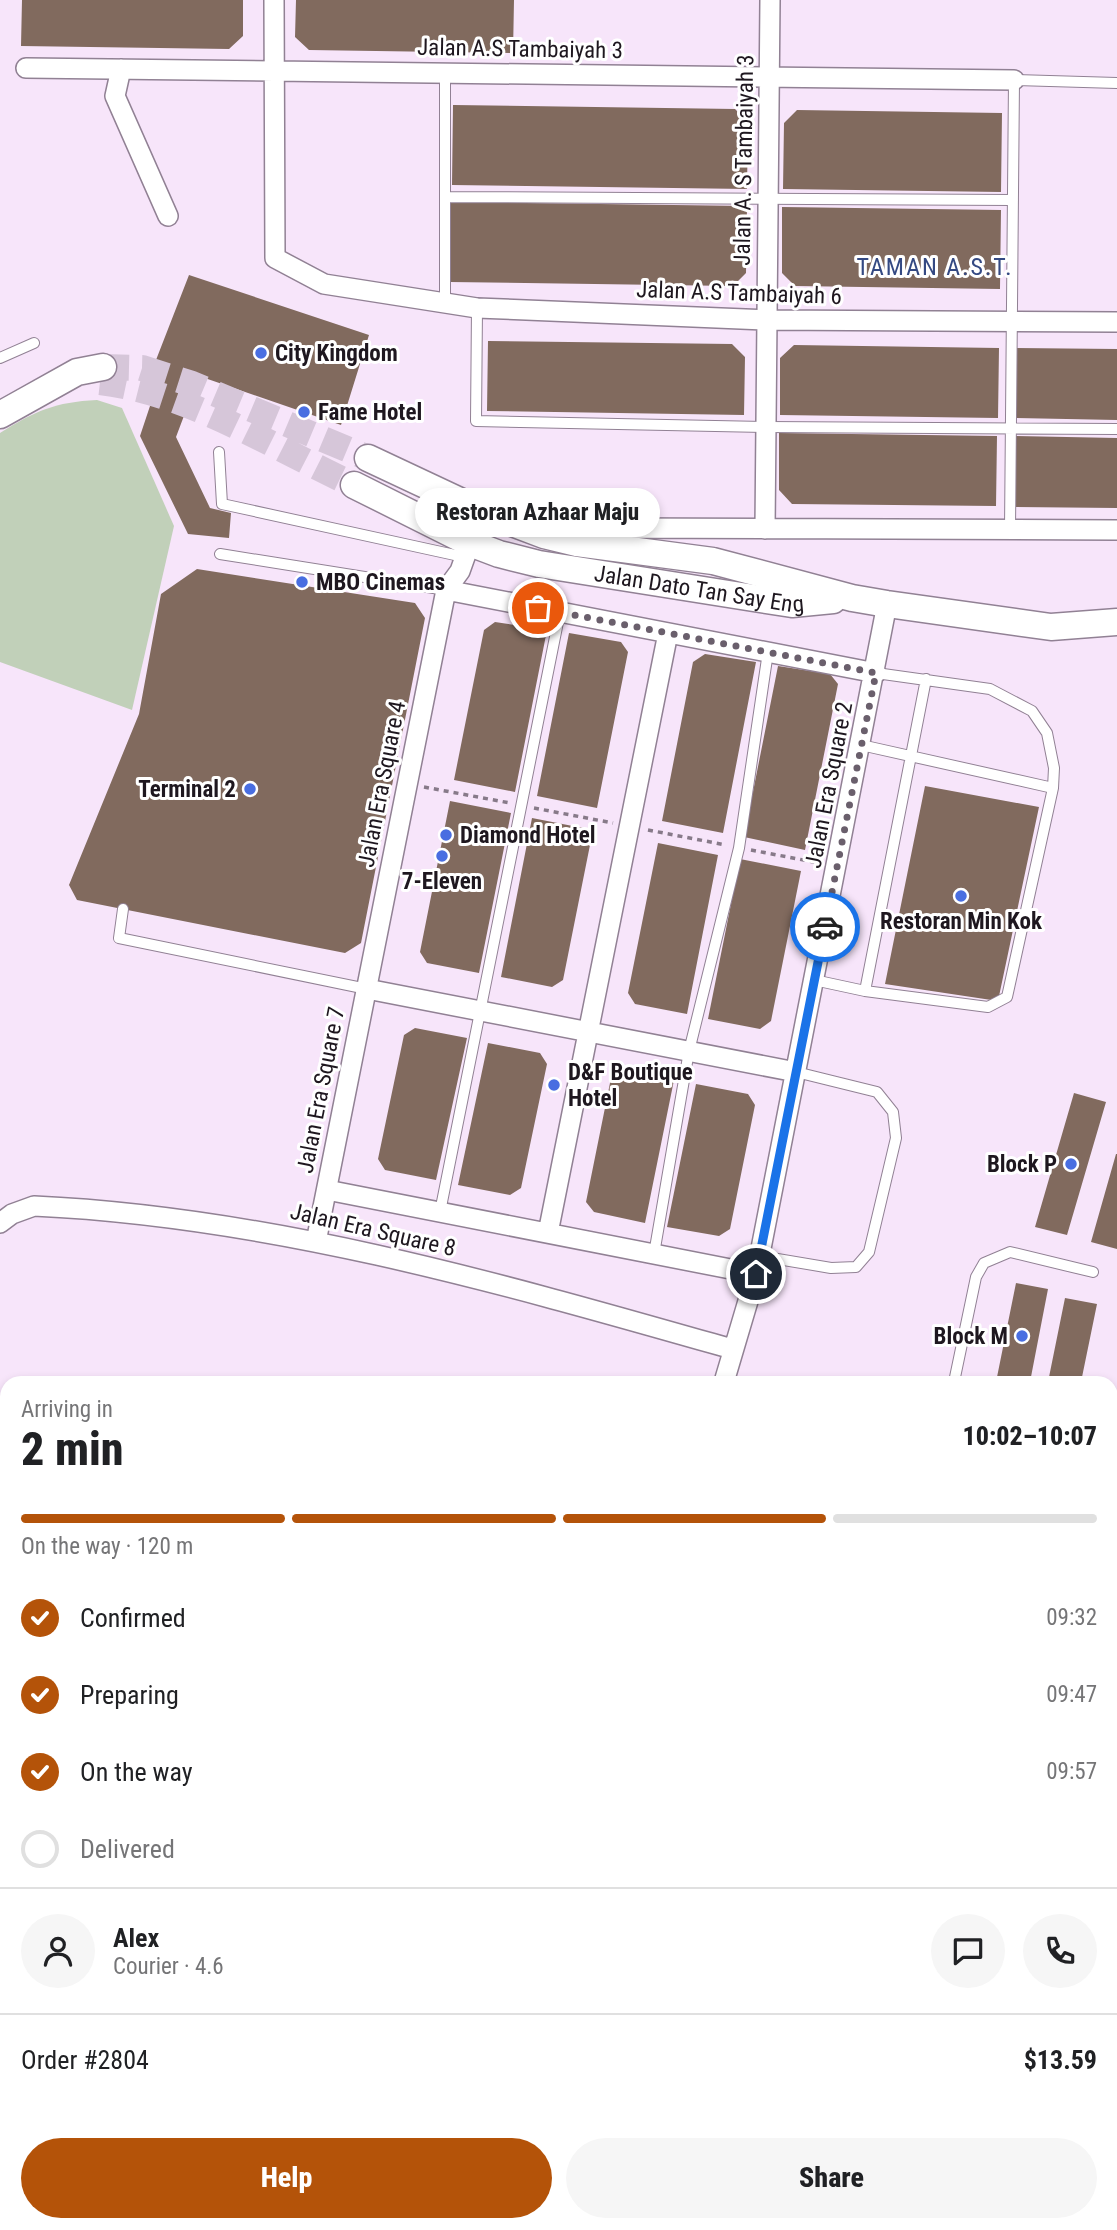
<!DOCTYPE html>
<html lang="en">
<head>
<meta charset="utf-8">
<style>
	body { margin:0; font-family:"Roboto Condensed",sans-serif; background:#f6f6f6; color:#202124; height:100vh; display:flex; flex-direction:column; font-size:26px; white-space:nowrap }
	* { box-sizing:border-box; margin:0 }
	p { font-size:23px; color:#757577 }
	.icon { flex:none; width:38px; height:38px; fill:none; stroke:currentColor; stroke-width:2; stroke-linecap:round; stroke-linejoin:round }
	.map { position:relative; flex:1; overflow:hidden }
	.panel { position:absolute; left:0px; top:1376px; width:1118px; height:856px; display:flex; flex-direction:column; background:#fff; border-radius:21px 21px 0 0; box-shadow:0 4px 10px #0003 }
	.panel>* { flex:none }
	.pin { position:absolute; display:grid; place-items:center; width:60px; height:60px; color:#fff; margin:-30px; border:4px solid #fff; border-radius:50%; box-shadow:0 2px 7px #0007 }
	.courier { position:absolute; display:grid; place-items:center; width:70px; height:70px; margin:-35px; border:5px solid #1a73e8; border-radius:50%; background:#fff; color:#222; box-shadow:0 2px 9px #0007 }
	.bubble { position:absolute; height:49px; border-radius:24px; background:#fff; box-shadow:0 4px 10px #0003; font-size:23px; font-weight:800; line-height:49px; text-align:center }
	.summary em { font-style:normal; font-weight:800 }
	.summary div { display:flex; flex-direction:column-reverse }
	.summary { display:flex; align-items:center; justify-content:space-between; height:119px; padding:0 21px }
	h1 { font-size:46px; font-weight:800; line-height:52px }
	.bar { display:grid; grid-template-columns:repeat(4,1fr); gap:10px 7px; align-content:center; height:84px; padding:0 21px }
	.bar i { height:9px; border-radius:5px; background:#e0e0e0 }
	.bar .selected { background:#b45309 }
	.bar p { grid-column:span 4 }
	.line { display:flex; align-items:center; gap:18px; padding:0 21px; border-top:2px solid #e0e0e0 }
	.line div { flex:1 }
	.round { display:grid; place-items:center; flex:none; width:74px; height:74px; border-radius:37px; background:#f6f6f6 }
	ol { padding:0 21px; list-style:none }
	li { display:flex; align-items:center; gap:21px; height:77px }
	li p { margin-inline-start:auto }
	li .icon { padding:7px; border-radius:50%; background:#b45309; color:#fff; stroke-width:4 }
	li:last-child { color:#757577 }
	li i { width:38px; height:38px; border:4px solid #e0e0e0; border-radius:50% }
	.primary-button { display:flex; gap:14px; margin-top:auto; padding:14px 21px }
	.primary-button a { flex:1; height:80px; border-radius:42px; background:#b45309; color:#fff; font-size:28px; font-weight:800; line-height:80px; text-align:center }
	.primary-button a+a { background:#f6f6f6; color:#202124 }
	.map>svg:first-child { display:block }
	.green { fill:#c1d0b9 }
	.building { fill:#816a5e }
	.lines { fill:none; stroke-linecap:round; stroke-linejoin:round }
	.secondary-tunnel { stroke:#d6c6d9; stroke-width:26; stroke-dasharray:26 13; stroke-linecap:butt }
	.lane-casing { stroke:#918194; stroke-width:12 }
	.street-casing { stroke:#918194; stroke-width:22 }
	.secondary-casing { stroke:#918194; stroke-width:29 }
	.path { stroke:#877a89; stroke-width:3.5; stroke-dasharray:5 5; stroke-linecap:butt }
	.lane { stroke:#fff; stroke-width:10 }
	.street { stroke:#fff; stroke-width:19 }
	.secondary { stroke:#fff; stroke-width:26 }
	.done { stroke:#6a5f6c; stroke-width:7; stroke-dasharray:0 12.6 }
	.route { stroke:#1a73e8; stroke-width:9 }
	.poi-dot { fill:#496ee1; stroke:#fff; stroke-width:2.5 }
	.labels { text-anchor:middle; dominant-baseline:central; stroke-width:6; stroke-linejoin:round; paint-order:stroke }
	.street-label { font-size:23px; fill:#1e171f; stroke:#fff }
	.poi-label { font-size:23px; font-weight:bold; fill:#1e171f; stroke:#fff; text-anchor:start }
	.neighbourhood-label { font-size:24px; letter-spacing:2px; fill:#344983; stroke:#fff }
</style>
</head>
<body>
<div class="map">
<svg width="1117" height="2230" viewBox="0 0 1117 2230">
	<rect width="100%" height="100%" fill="#f7e5fa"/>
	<!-- green -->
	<path class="green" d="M97,400l25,8 52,118 -42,184 -132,-48v-229c35,-22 55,-31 97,-33z"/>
	<!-- building -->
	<path class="building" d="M22,0h221v36l-14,13 -208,-3z
		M296,0h218l-1,53 -204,-3 -14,-13z
		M453,105l282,4 13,13 -1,67 -295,-4z
		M797,110l205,3 -1,79 -218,-3 1,-66z
		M451,202l296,4 -1,67 -13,13 -283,-4z
		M782,207l219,3 -1,79 -205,-3 -13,-13z
		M189,275l180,60 -28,90 -142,-49 -23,61 34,71 21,5 -2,25 -41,-4 -48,-98 24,-72 -8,-4z
		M488,341l244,3 13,13 -1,58 -257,-4z
		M794,345l205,3 -1,70 -218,-3v-57z
		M1016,348l101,1v71l-102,-2z
		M779,433l218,3 -1,70 -204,-2 -13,-14z
		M1015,436l102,2v70l-103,-1z
		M197,569l218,34 10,15 -64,325 -16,10 -268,-53 -8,-15 70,-171 22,-120z
		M495,622l52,8 -32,162 -61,-12 30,-150z
		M569,633l52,9 7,10 -31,156 -60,-12z
		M705,654l51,8 -33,171 -61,-12 31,-159z
		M778,666l52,8 8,10 -33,166 -61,-13z
		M925,786l114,21 -41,194 -113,-17z
		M450,801l61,12 -32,160 -52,-10 -7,-11z
		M532,818l61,12 -30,150 -11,7 -51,-10z
		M658,843l60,12 -31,159 -52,-10 -7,-11z
		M740,859l61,12 -30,150 -11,8 -52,-10z
		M415,1028l52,10 -31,142 -51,-10 -7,-11 26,-124z
		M488,1043l52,10 7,11 -26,124 -11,7 -52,-10z
		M622,1070l52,10 -29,143 -51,-11 -8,-10 25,-124z
		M696,1084l52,10 7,11 -25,124 -11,7 -52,-9z
		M1074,1093l32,9 -39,133 -32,-8z
		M1116,1154h1v95l-26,-7z
		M1016,1283l32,6 -18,93h-34z
		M1065,1298l32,6 -16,78h-33z
		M516,2224h59l12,6h-73z
		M605,2224h40l-3,6h-40z
		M810,2224h67l10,6h-81z
		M963,2224h36l-3,6h-23z"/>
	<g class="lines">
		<!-- secondary-tunnel -->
		<path class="secondary-tunnel" d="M103,367l39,1 50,16 176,74
			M100,382c88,10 174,66 254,103"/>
		<!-- lane casing -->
		<g class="lane-casing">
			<path id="lane" d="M445,73v228
				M446,197l567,3
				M477,308l-1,113 290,6 351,2
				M0,358l34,-15
				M219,452l3,52 242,53
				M1010,529l4,-449 103,3
				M220,554l226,36
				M861,745l192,43
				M123,909l-4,29 248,51
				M814,980l51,11 61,-312
				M865,991l123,16 19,-10 46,-209 1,-20 -7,-35 -15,-22 -42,-22 -114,-16
				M440,1212l120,-600
				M654,1254l35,-203 50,-203 29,-196
				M760,1256l71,12 25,-1 13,-15 27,-114 -3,-26 -16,-20 -81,-20
				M954,1382l22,-105 8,-14 26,-11 83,20
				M1111,1792l6,-1
				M1111,2016l6,-1
				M278,2230l8,-6
				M509,2230v-6"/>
		</g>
		<!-- street casing -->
		<g class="street-casing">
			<path id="street" d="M274,0l1,258 49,26 153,24 290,12 350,2
				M26,68l988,12
				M121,69l-6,27 53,120
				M765,529l5,-529
				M581,541l37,-13 499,2
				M446,590l430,83
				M367,989l429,83
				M327,1190l429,84
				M0,1223l12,-9 22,-8c239,11 469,78 698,143
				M548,1233l120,-600
				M316,1242l130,-652 14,-19 10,-28
				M724,1382l32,-108 131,-670
				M1111,2029l6,36
				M1111,2084l6,-1
				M200,2224l4,6
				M467,2224l4,6
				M925,2224l12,6
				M90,2230l7,-5
				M442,2230l8,-6
				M792,2230l4,-6"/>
		</g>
		<!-- secondary casing -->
		<g class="secondary-casing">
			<g id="secondary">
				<path d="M0,415l77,-43 26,-5"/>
				<path d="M368,458l115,54 61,23 33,8 136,18 139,37 35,6 164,23 66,-5"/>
				<path id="s1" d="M354,485l116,58 29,11 40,10 253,40 41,-4"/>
				<path d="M1111,1513l6,-16"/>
				<path d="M1111,1662l6,-8"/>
				<path d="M741,2230l4,-6"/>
				<path d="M1049,2230l3,-6"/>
			</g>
		</g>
		<!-- path -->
		<path class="path" d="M424,787l86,16
			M534,808l79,15
			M648,830l78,15
			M751,850l68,13"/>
		<!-- lane -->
		<use href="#lane" class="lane"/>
		<!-- street -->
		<use href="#street" class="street"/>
		<!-- secondary -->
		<use href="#secondary" class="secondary"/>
	</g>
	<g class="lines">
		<!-- done -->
		<path class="done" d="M538,608l338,65 -51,254"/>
		<!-- route -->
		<path class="route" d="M756,1274l69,-347"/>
	</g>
	<!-- markers -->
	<g class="poi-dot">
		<circle cx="261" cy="353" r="7"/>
		<circle cx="304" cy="412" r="7"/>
		<circle cx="302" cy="582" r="7"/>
		<circle cx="250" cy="789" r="7"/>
		<circle cx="446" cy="835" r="7"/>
		<circle cx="442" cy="856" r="7"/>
		<circle cx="961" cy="896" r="7"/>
		<circle cx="554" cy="1085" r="7"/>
		<circle cx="1071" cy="1164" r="7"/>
		<circle cx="1022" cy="1336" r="7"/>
	</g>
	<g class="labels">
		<!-- street labels -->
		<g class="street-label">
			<text transform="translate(520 49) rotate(1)">Jalan A.S Tambaiyah 3</text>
			<text transform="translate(744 160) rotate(-89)">Jalan A. S Tambaiyah 3</text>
			<text transform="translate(739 293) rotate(2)">Jalan A.S Tambaiyah 6</text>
			<text stroke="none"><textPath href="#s1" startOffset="364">Jalan Dato Tan Say Eng</textPath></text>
			<text transform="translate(382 784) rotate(-79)">Jalan Era Square 4</text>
			<text transform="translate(829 785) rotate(-79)">Jalan Era Square 2</text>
			<text transform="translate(321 1090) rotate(-79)">Jalan Era Square 7</text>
			<text transform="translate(373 1230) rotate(13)">Jalan Era Square 8</text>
		</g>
		<!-- poi labels -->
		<g class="poi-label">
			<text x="275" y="353">City Kingdom</text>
			<text x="318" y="412">Fame Hotel</text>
			<text x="316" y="582">MBO Cinemas</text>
			<text x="236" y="789" text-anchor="end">Terminal 2</text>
			<text x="460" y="835">Diamond Hotel</text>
			<text x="442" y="881" text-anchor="middle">7-Eleven</text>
			<text x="961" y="921" text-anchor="middle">Restoran Min Kok</text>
			<text x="568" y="1072">D&amp;F Boutique<tspan x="568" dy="26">Hotel</tspan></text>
			<text x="1057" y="1164" text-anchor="end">Block P</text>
			<text x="1008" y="1336" text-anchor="end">Block M</text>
		</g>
		<!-- neighbourhood labels -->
		<g class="neighbourhood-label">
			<text x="935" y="267">TAMAN A.S.T.</text>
		</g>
	</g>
</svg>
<div class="pin" style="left:538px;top:608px;background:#ea580c"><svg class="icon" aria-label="bag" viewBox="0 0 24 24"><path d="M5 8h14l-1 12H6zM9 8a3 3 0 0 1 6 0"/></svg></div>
<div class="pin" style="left:756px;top:1274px;background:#1f2937"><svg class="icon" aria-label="home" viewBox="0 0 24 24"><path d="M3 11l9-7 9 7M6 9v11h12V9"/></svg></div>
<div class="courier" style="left:825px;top:927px"><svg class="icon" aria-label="car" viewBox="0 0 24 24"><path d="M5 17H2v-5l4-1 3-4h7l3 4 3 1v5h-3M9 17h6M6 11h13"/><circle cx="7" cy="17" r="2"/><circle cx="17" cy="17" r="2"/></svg></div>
<div class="bubble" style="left:415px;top:488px;width:245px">Restoran Azhaar Maju</div>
<section class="panel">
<div class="summary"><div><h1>2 min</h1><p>Arriving in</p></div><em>10:02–10:07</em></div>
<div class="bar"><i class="selected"></i><i class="selected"></i><i class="selected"></i><i></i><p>On the way · 120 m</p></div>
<ol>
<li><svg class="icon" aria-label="check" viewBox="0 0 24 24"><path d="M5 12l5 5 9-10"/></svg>Confirmed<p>09:32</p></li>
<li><svg class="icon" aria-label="check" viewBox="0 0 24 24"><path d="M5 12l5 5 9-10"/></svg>Preparing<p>09:47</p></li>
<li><svg class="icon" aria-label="check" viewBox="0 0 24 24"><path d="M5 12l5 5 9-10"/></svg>On the way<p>09:57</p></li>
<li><i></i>Delivered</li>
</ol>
<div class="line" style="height:126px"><a class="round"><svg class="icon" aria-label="person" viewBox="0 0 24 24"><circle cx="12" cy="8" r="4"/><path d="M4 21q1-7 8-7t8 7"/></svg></a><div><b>Alex</b><p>Courier · 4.6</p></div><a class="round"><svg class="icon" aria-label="chat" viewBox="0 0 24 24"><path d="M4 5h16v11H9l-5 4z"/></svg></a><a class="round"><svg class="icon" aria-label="phone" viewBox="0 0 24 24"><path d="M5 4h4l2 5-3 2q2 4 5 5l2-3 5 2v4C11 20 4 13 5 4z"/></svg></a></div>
<div class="line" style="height:91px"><div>Order #2804</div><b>$13.59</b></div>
<div class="primary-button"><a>Help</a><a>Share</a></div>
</section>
</div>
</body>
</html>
